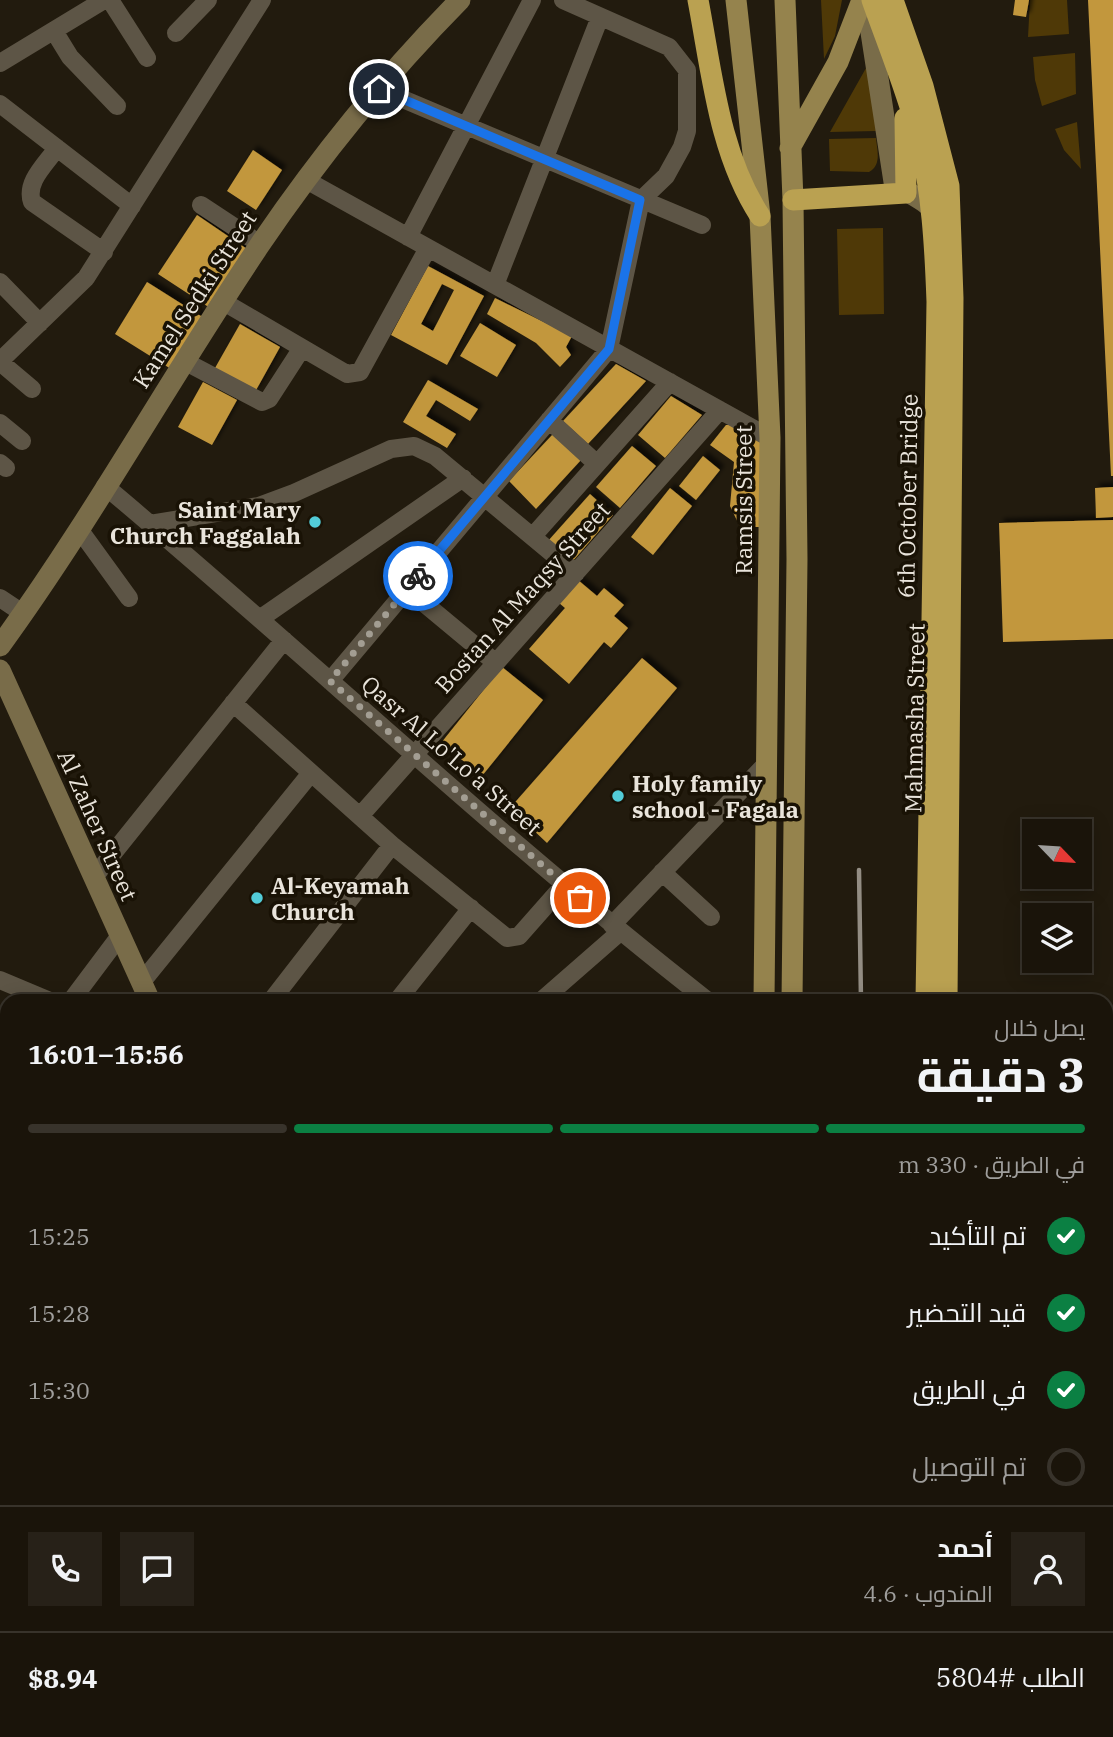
<!DOCTYPE html>
<html lang="ar">
<head>
<meta charset="utf-8">
<style>
	body { margin:0; font-family:"IBM Plex Serif",Cairo,serif; background:#272118; color:#f1f3f6; direction:rtl; height:100vh; display:flex; flex-direction:column; font-size:26px; white-space:nowrap }
	* { box-sizing:border-box; margin:0 }
	p { font-size:23px; color:#9f9e9c }
	.icon { flex:none; width:38px; height:38px; fill:none; stroke:currentColor; stroke-width:2; stroke-linecap:round; stroke-linejoin:round }
	.map { position:relative; flex:1; overflow:hidden; direction:ltr }
	.drawer { position:absolute; left:0px; top:994px; width:1113px; height:744px; display:flex; flex-direction:column; background:#1a140a; border-radius:21px 21px 0 0; box-shadow:0 4px 18px #0003,0 0 0 2px #38332b; direction:rtl }
	.drawer>* { flex:none }
	.needle { width:46px; rotate:115deg }
	.fabs { position:absolute; left:1022px; top:819px; display:grid; gap:14px }
	.fabs a { display:grid; place-items:center; width:70px; height:70px; border-radius:0px; background:#1a140a; box-shadow:0 4px 18px #0003,0 0 0 2px #38332b; font-size:35px }
	.pin { position:absolute; display:grid; place-items:center; width:60px; height:60px; color:#fff; margin:-30px; border:4px solid #fff; border-radius:50%; box-shadow:0 2px 7px #0007 }
	.courier { position:absolute; display:grid; place-items:center; width:70px; height:70px; margin:-35px; border:5px solid #1a73e8; border-radius:50%; background:#fff; color:#222; box-shadow:0 2px 9px #0007 }
	.summary em { font-style:normal; font-weight:700 }
	.summary div { display:flex; flex-direction:column-reverse }
	.summary { display:flex; align-items:center; justify-content:space-between; height:119px; padding:0 28px }
	h1 { font-size:46px; font-weight:700; line-height:52px }
	.bar { display:grid; grid-template-columns:repeat(4,1fr); gap:10px 7px; align-content:center; height:84px; padding:0 28px }
	.bar i { height:9px; border-radius:5px; background:#38332b }
	.bar .current { background:#0b8043 }
	.bar p { grid-column:span 4 }
	.line { display:flex; align-items:center; gap:18px; padding:0 28px; border-top:2px solid #38332b }
	.line div { flex:1 }
	.round { display:grid; place-items:center; flex:none; width:74px; height:74px; border-radius:0px; background:#272118 }
	ol { padding:0 28px; list-style:none }
	li { display:flex; align-items:center; gap:21px; height:77px }
	li p { margin-inline-start:auto }
	li .icon { padding:7px; border-radius:50%; background:#0b8043; color:#fff; stroke-width:4 }
	li:last-child { color:#9f9e9c }
	li i { width:38px; height:38px; border:4px solid #38332b; border-radius:50% }
	.map>svg:first-child { display:block }
	.green { fill:#4f3907 }
	.building { fill:#c2973e; fill-rule:evenodd; filter:url(#shadow) }
	.lines { fill:none; stroke-linecap:round; stroke-linejoin:round }
	.street { stroke:#5d5546; stroke-width:18 }
	.secondary { stroke:#796c49; stroke-width:21 }
	.primary { stroke:#95834d; stroke-width:21 }
	.highway { stroke:#baa151; stroke-width:21 }
	.rail { stroke:#938d83; stroke-width:4.5 }
	.done { stroke:#a39e93; stroke-width:7; stroke-dasharray:0 12.6 }
	.route { stroke:#1a73e8; stroke-width:9 }
	.poi-dot { fill:#52cbd7; stroke:#191205; stroke-width:2.5 }
	.labels { text-anchor:middle; dominant-baseline:central; stroke-width:7; stroke-linejoin:round; paint-order:stroke }
	.street-label { font-size:23px; fill:#e9e4db; stroke:#191205 }
	.poi-label { font-size:23px; font-weight:bold; fill:#e9e4db; stroke:#191205; text-anchor:start }
</style>
</head>
<body>
<div class="map">
<svg width="1113" height="1737" viewBox="0 0 1113 1737">
	<defs>
		<filter id="shadow"><feDropShadow dx="4.5" dy="-4.5" stdDeviation="2" flood-color="#0009"/></filter>
	</defs>
	<rect width="100%" height="100%" fill="#221b0e"/>
	<!-- green -->
	<path class="green" d="M821,0h21l-7,36 -11,23z
		M1030,0h37l2,34 -41,3z
		M1075,53l1,41 -34,12 -7,-26 -2,-23z
		M870,61l6,70 -46,1z
		M1077,122l4,47 -17,-19 -9,-21z
		M876,138c1,12 6,27 -7,34l-39,-1 -1,-32z
		M883,228l1,86 -45,1 -2,-86z"/>
	<!-- building -->
	<path class="building" d="M1015,0h14l-3,17 -13,-2z
		M1088,0h25v476h-2z
		M253,150l29,20 -26,40 -29,-19z
		M197,215l50,34 -37,59 -52,-34z
		M428,266l56,30 -37,69 -56,-30zM442,284l12,6 -21,41 -12,-7z
		M147,282l57,36 -33,51 -56,-35z
		M495,298l77,38 -6,11 5,8 -11,12 -24,-24 -49,-29z
		M480,323l36,22 -19,32 -37,-21z
		M240,324l40,23 -25,45 -40,-24z
		M616,364l30,17 -58,63 -25,-23z
		M428,380l50,29 -8,12 -34,-21 -10,16 30,18 -9,14 -44,-26z
		M203,382l34,18 -25,45 -34,-18z
		M671,396l31,19 -37,43 -27,-23z
		M726,425h11l27,18 -2,84h-22l-10,-21 4,-44 -24,-17z
		M553,434l28,26 -45,49 -27,-28z
		M632,446l24,20 -36,42 -24,-21z
		M703,456l17,14 -24,30 -17,-14z
		M1113,487v30l-17,1 -1,-30z
		M670,488l22,18 -39,49 -22,-18z
		M590,494l23,21 -41,47 -24,-21z
		M1113,520v119l-110,3 -4,-119z
		M578,580l19,16 7,-8 20,17 -10,11 14,12 -17,20 -7,-6 -35,42 -40,-35 36,-41 -6,-5z
		M642,658l35,30 -130,155 -37,-35z
		M502,667l41,33 -61,76 -41,-33z"/>
	<g class="lines">
		<!-- street -->
		<path class="street" d="M110,0l37,58
			M54,31l16,26 47,49
			M176,33l32,-33
			M0,63l104,-63
			M379,89l323,136
			M0,104l132,102
			M57,148c-11,16 -32,34 -25,54l72,50
			M306,180l464,258
			M201,205l59,39
			M408,237l124,-237
			M0,282l40,41
			M495,285l105,-268
			M222,301l118,69 7,4 13,-2 68,-124
			M0,361l86,-83 176,-278
			M184,361l78,41 7,-3 33,-51
			M0,362l32,27
			M549,420l48,44
			M0,423l22,18
			M0,463l6,5
			M105,486c203,170 394,352 603,515
			M150,524l109,-18 35,-13 97,-44 23,-3 21,10 141,117
			M79,529l50,69
			M533,536l137,-154
			M407,589l89,74
			M0,598l24,16
			M261,618l202,-140
			M330,681l279,-332 32,-149 25,-24 16,-29 5,-16v-61l-18,-23 -106,-47
			M233,703l159,142 115,93 12,-2 45,-51
			M360,816l360,-406
			M662,872l49,45
			M94,877l190,-237
			M612,925l156,-163
			M0,980l50,21
			M141,983l170,-210
			M71,1001l48,-64
			M271,1001l121,-156
			M397,1001l74,-93
			M541,1001l79,-69
			M0,1096l7,-9
			M0,1330l7,-9
			M0,1431l7,-9
			M0,1450l7,5
			M0,1558l7,-9
			M0,1672l7,5
			M82,1731l9,6
			M212,1731l9,6
			M486,1731l31,6
			M2,1737l5,-6
			M548,1737l1,-6"/>
		<!-- secondary -->
		<path class="secondary" d="M866,0l28,182c14,13 33,17 44,34
			M0,646c93,-128 170,-268 259,-400 59,-87 127,-171 201,-246
			M0,670l150,331
			M1106,1530h7
			M1106,1552l7,29
			M270,1737l2,-6"/>
		<!-- primary -->
		<path class="primary" d="M736,0l24,216 10,222 -6,563
			M785,0l8,200 4,359 -5,442
			M790,148l48,-86 24,-62
			M749,1737v-6
			M781,1737v-6"/>
		<!-- highway -->
		<path class="highway" d="M698,0c14,73 21,153 62,216
			M872,0c16,45 35,91 47,137 13,55 16,109 18,165l-11,699
			M893,0l30,86 26,100 4,112 -6,703
			M793,200l113,-7 -1,-75
			M1106,1622l7,6
			M1106,1646l7,7"/>
		<!-- rail -->
		<path class="rail" d="M859,870l2,131
			M871,1731v6"/>
	</g>
	<g class="lines">
		<!-- done -->
		<path class="done" d="M418,576l-88,105 250,217"/>
		<!-- route -->
		<path class="route" d="M379,89l261,111 -31,149 -191,227"/>
	</g>
	<!-- markers -->
	<g class="poi-dot">
		<circle cx="315" cy="522" r="7"/>
		<circle cx="618" cy="796" r="7"/>
		<circle cx="257" cy="898" r="7"/>
	</g>
	<g class="labels">
		<!-- street labels -->
		<g class="street-label">
			<text transform="translate(194 299) rotate(-57)">Kamel Sedki Street</text>
			<text transform="translate(907 496) rotate(-89)">6th October Bridge</text>
			<text transform="translate(743 500) rotate(-90)">Ramsis Street</text>
			<text transform="translate(522 597) rotate(-48)">Bostan Al Maqsy Street</text>
			<text transform="translate(914 718) rotate(-89)">Mahmasha Street</text>
			<text transform="translate(452 755) rotate(41)">Qasr Al Lo'Lo'a Street</text>
			<text transform="translate(98 825) rotate(66)">Al Zaher Street</text>
		</g>
		<!-- poi labels -->
		<g class="poi-label">
			<text x="301" y="509" text-anchor="end">Saint Mary<tspan x="301" dy="26">Church Faggalah</tspan></text>
			<text x="632" y="783">Holy family<tspan x="632" dy="26">school - Fagala</tspan></text>
			<text x="271" y="885">Al-Keyamah<tspan x="271" dy="26">Church</tspan></text>
		</g>
	</g>
</svg>
<div class="fabs">
<a><svg class="needle" viewBox="-14 -14 28 28"><path d="M0-13l5 13h-10z" fill="#e53935"/><path d="M0 13l5-13h-10z" fill="#9f9e9c"/></svg></a>
<a><svg class="icon" aria-label="layers" viewBox="0 0 24 24"><path d="M12 4l9 5-9 5-9-5zM3 14l9 5 9-5"/></svg></a>
</div>
<div class="pin" style="left:580px;top:898px;background:#ea580c"><svg class="icon" aria-label="bag" viewBox="0 0 24 24"><path d="M5 8h14l-1 12H6zM9 8a3 3 0 0 1 6 0"/></svg></div>
<div class="pin" style="left:379px;top:89px;background:#1f2937"><svg class="icon" aria-label="home" viewBox="0 0 24 24"><path d="M3 11l9-7 9 7M6 9v11h12V9"/></svg></div>
<div class="courier" style="left:418px;top:576px"><svg class="icon" aria-label="bike" viewBox="0 0 24 24"><circle cx="6" cy="16" r="4"/><circle cx="18" cy="16" r="4"/><path d="M6 16l4-8h5l3 8M10 8l3 8H6M13 5h3"/></svg></div>
<section class="drawer">
<div class="summary"><div><h1>3 دقيقة</h1><p>يصل خلال</p></div><em>15:56–16:01</em></div>
<div class="bar"><i class="current"></i><i class="current"></i><i class="current"></i><i></i><p>في الطريق · 330 m</p></div>
<ol>
<li><svg class="icon" aria-label="check" viewBox="0 0 24 24"><path d="M5 12l5 5 9-10"/></svg>تم التأكيد<p>15:25</p></li>
<li><svg class="icon" aria-label="check" viewBox="0 0 24 24"><path d="M5 12l5 5 9-10"/></svg>قيد التحضير<p>15:28</p></li>
<li><svg class="icon" aria-label="check" viewBox="0 0 24 24"><path d="M5 12l5 5 9-10"/></svg>في الطريق<p>15:30</p></li>
<li><i></i>تم التوصيل</li>
</ol>
<div class="line" style="height:126px"><a class="round"><svg class="icon" aria-label="person" viewBox="0 0 24 24"><circle cx="12" cy="8" r="4"/><path d="M4 21q1-7 8-7t8 7"/></svg></a><div><b>أحمد</b><p>المندوب · 4.6</p></div><a class="round"><svg class="icon" aria-label="chat" viewBox="0 0 24 24"><path d="M4 5h16v11H9l-5 4z"/></svg></a><a class="round"><svg class="icon" aria-label="phone" viewBox="0 0 24 24"><path d="M5 4h4l2 5-3 2q2 4 5 5l2-3 5 2v4C11 20 4 13 5 4z"/></svg></a></div>
<div class="line" style="height:91px"><div>الطلب #5804</div><b>$8.94</b></div>
</section>
</div>
</body>
</html>
